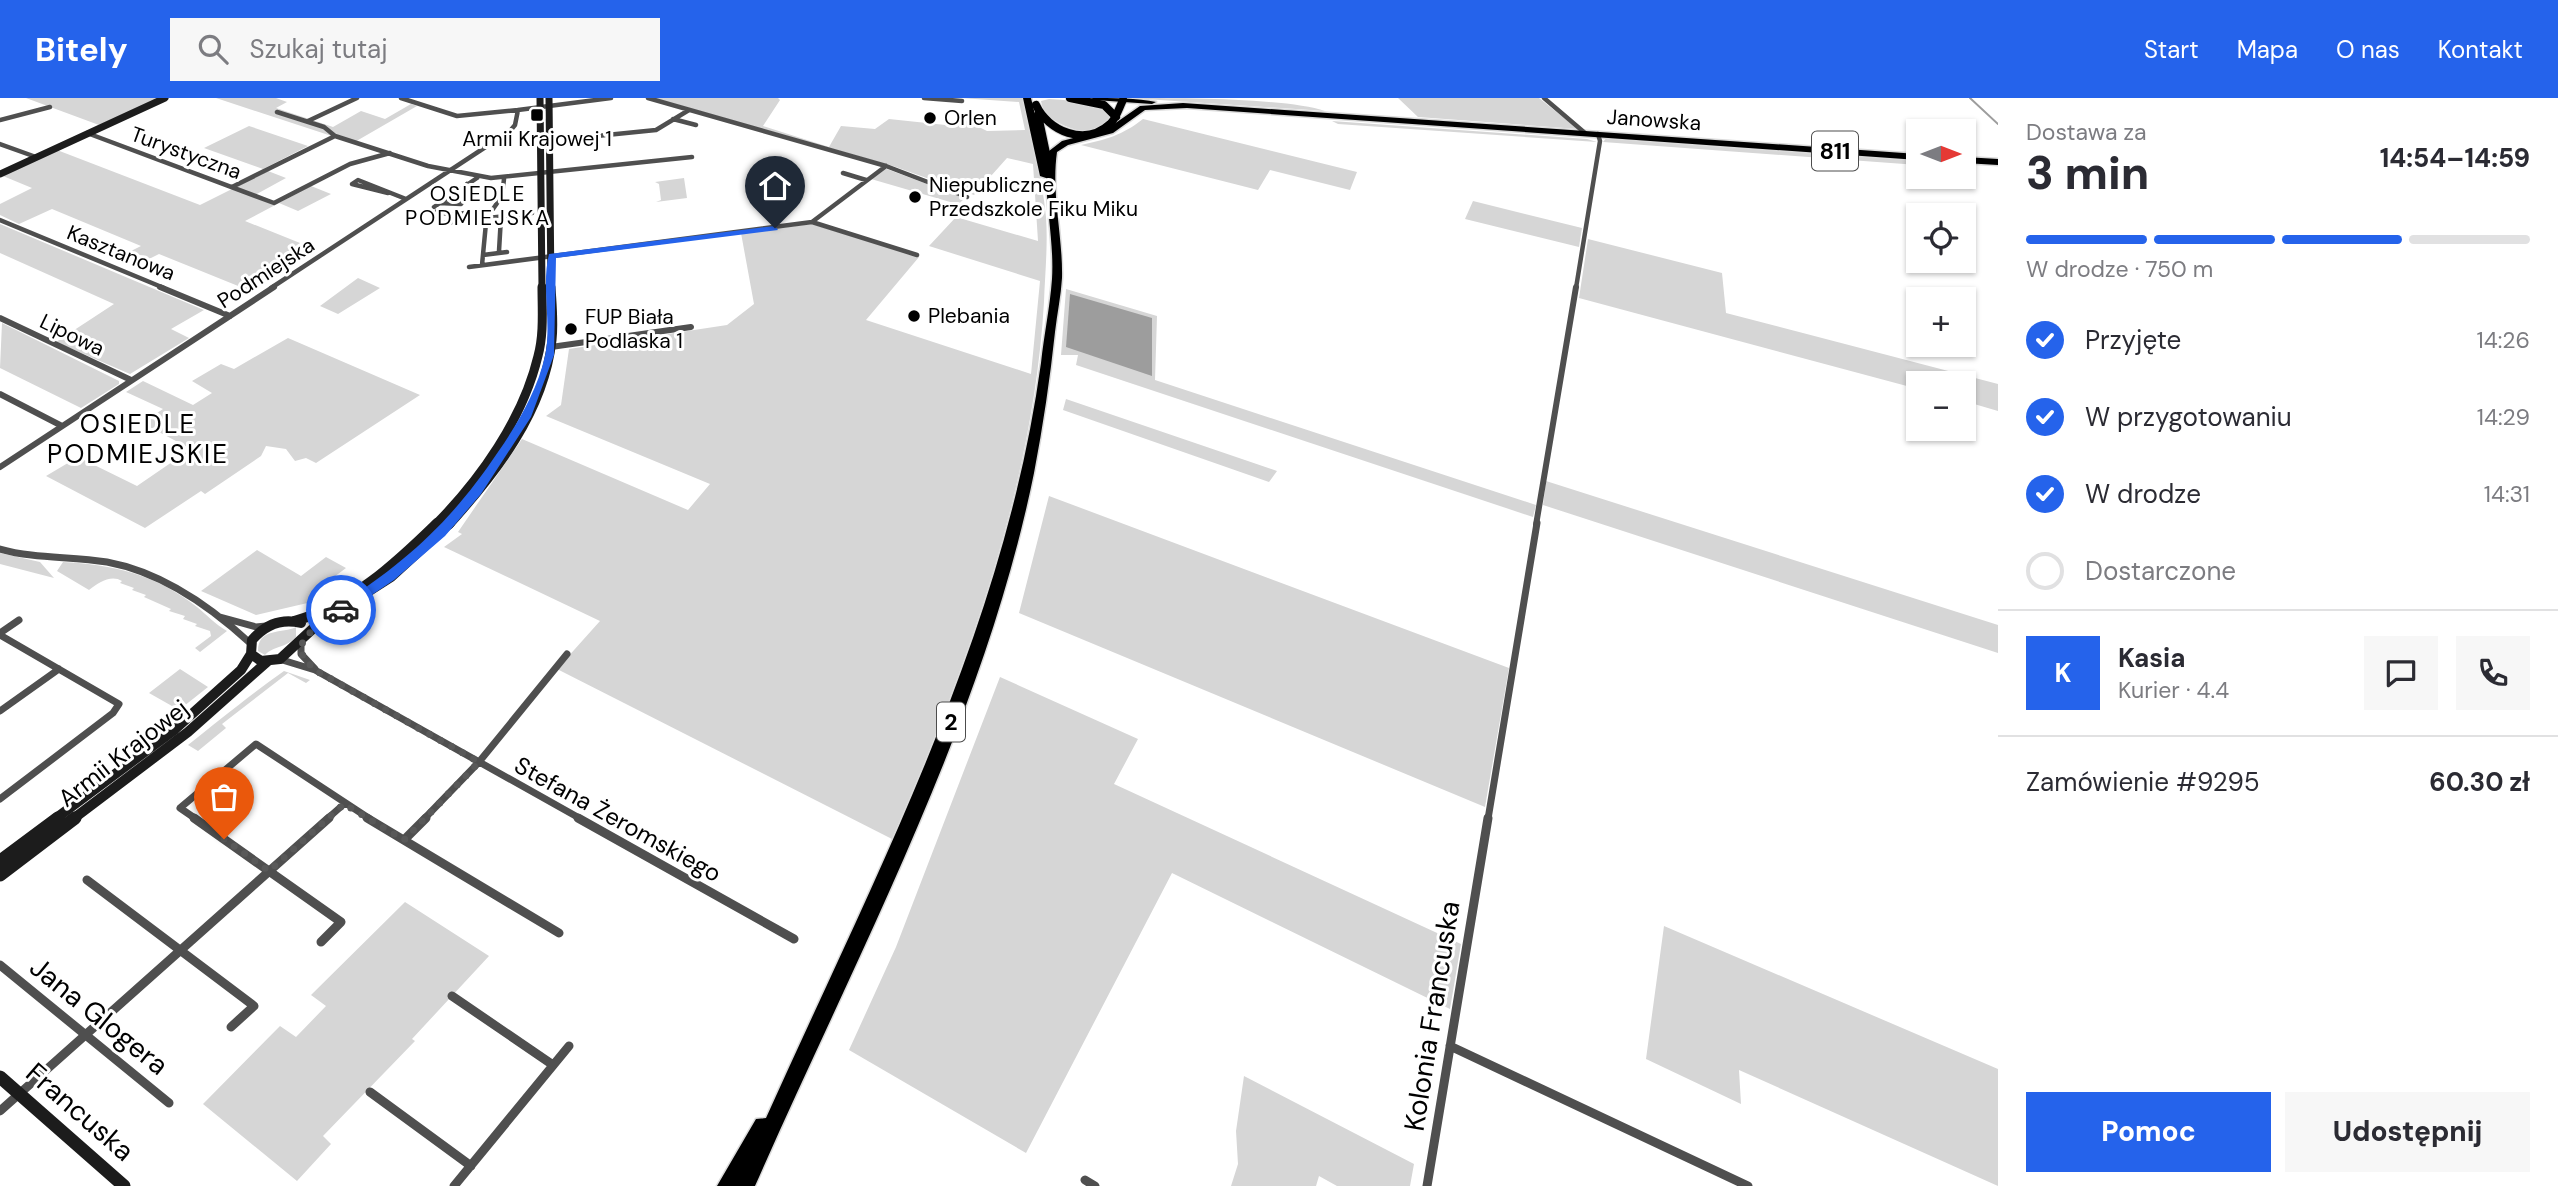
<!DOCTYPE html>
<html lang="pl">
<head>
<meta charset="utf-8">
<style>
	body { margin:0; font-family:"DM Sans",sans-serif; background:#f7f7f7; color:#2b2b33; height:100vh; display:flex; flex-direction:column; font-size:26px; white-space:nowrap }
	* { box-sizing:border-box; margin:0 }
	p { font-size:23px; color:#7c7c81 }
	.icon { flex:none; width:38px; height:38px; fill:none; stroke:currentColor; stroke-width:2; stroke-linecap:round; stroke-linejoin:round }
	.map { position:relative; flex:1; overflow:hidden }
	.drawer { display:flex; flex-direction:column; background:#fff; width:560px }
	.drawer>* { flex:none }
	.needle { width:46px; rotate:90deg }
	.controls { position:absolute; left:1906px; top:21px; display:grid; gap:14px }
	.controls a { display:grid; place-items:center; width:70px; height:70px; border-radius:0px; background:#fff; box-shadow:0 2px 5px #0004; font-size:35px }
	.pin { position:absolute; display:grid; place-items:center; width:60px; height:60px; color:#fff; margin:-72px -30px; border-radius:50% 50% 50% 0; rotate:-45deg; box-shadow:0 0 7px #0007 }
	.pin .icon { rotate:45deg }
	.courier { position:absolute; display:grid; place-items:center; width:70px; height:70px; margin:-35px; border:5px solid #2563eb; border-radius:50%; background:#fff; color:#222; box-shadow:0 2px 9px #0007 }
	.summary em { font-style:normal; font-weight:800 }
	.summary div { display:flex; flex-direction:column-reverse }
	.summary { display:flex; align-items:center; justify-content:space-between; height:119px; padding:0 28px }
	h1 { font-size:46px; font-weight:800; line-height:52px }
	.bar { display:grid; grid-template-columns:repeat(4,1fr); gap:10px 7px; align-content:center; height:84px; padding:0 28px }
	.bar i { height:9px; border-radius:5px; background:#e1e1e2 }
	.bar .selected { background:#2563eb }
	.bar p { grid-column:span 4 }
	.line { display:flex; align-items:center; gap:18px; padding:0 28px; border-top:2px solid #e1e1e2 }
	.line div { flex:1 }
	.round { display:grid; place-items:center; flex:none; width:74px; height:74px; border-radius:0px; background:#f7f7f7 }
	ol { padding:0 28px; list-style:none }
	li { display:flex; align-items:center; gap:21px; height:77px }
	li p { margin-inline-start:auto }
	li .icon { padding:7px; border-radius:50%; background:#2563eb; color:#fff; stroke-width:4 }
	li:last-child { color:#7c7c81 }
	li i { width:38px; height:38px; border:4px solid #e1e1e2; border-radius:50% }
	.action { display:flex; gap:14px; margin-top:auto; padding:14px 28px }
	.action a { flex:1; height:80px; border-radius:0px; background:#2563eb; color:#fff; font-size:28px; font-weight:800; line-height:80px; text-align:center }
	.action a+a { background:#f7f7f7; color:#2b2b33 }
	header { display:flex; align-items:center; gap:42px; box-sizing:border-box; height:98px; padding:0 35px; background:#2563eb; color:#fff }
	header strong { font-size:33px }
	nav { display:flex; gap:38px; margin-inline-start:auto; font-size:24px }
	.search { width:490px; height:63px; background:#f7f7f7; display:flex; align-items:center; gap:18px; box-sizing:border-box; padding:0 24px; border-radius:0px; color:#7c7c81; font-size:26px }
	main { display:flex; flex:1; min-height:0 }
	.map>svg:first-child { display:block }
	.green { fill:#d6d6d6 }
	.water { fill:#9d9d9d }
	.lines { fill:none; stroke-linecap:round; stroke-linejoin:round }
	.stream { stroke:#9d9d9d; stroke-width:2 }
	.primary-casing { stroke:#dbdbdb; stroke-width:10 }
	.highway-casing { stroke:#dbdbdb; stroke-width:3 }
	.street-far3 { stroke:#4f4f4f; stroke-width:4.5 }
	.street-far2 { stroke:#4f4f4f; stroke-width:6 }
	.street-far1 { stroke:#4f4f4f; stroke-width:7 }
	.street { stroke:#4f4f4f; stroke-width:9 }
	.secondary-far3 { stroke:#1c1c1c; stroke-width:7 }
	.secondary-far2 { stroke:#1c1c1c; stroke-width:9 }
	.secondary-far1 { stroke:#1c1c1c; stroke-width:10 }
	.secondary { stroke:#1c1c1c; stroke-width:13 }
	.primary { stroke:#000; stroke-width:8 }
	.highway { fill:#000; fill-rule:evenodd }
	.route { fill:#2563eb }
	.done { stroke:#595959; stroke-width:7; stroke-dasharray:0 12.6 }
	.poi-dot { fill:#000; stroke:#fff; stroke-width:2.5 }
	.labels { text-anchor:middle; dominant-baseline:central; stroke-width:6; stroke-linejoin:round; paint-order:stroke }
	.far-poi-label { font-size:21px; fill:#000; stroke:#fff; text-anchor:start }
	.far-street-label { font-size:21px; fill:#000; stroke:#fff }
	.far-neighbourhood-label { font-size:21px; letter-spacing:2px; fill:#000; stroke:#fff }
	.shield { fill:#fff; stroke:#4c4c4c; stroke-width:2 }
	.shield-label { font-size:23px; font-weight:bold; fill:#000 }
	.street-label { font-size:24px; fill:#000; stroke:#fff }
	.neighbourhood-label { font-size:26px; letter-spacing:2px; fill:#000; stroke:#fff }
	.near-street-label { font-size:28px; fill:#000; stroke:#fff }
</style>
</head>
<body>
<header>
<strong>Bitely</strong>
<div class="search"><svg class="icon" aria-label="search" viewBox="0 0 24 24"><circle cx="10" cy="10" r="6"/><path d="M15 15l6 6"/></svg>Szukaj tutaj</div>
<nav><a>Start</a><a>Mapa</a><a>O nas</a><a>Kontakt</a></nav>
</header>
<main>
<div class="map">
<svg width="1998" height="1088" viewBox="0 0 1998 1088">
	<rect width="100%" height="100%" fill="#fff"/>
	<!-- green -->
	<path class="green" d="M26,0h133l-60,27z
		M216,0h60l11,4 -11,6 57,19 28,-16 24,8 26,-15 6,2 -64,37z
		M654,0h124l2,2 -17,26 66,21 12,-21 34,3 14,-10 66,7 4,-9 28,14 38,-1 -6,-28 -58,-4h61c10,40 20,78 24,119 2,28 -1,57 -2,85 -11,186 -78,368 -152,537l-335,-170 43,-48 -156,-74 18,-13 -4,-2 64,-93 166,71 22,-26 -164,-68 15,-11 8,-56 158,-24 27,-21 -13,-71 71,-9 107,33 -53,63 165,54 9,-93 -111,-35 27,-29 82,24 -5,-77 -26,-6 -33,37 -81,-29z
		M1130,0c46,0 158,0 195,13z
		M1398,0h141l39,31 -160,-12z
		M1049,1c20,2 50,0 62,19 -15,26 -50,8 -67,-4l-3,-13z
		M1143,21l214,53 -7,18 -80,-20 -12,20 -177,-45c24,-5 42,-10 62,-26z
		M1332,23l255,18 10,3 -259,-18z
		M249,28l59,20 -45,23 -59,-21z
		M1608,38l310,22v7l-315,-23z
		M57,52l143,55 68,-34 18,7 -31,17 24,8 32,-17 20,8 -33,17 -19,-8 -34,18 55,22 -5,6 10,9 -52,34 -94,-38 -10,5 -18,-8 10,-5 -89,-37 -33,15 -19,-9v-11l32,-16 -29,-12z
		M884,70l78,29 2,2 -15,14 8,-9 -86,-25z
		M684,80l3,20 -31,4 5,-2 -2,-16 -4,-2z
		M1473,103l109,27 -3,19 -114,-28z
		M0,126l204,86 -33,19 18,9 -59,36 -74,-32 58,-38 -114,-51z
		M1588,141l134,34 4,40 272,71v27l-34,-10v-18h-46v6l-339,-91z
		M358,180l22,10 -42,26 -18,-8z
		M1066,191l91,27 -2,64 381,125 -3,12 -457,-152 2,-10h-17z
		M2,225l117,58v3l-38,24 -81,-40z
		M288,240l132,57 -104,68 -10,-5 -11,3 -9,-12 -20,-3 -5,10 -56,38 -4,-3 -56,37 -99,-52 32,-19 59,29 54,-37 -49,-26 21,-14 -37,-17 17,-11 50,24 19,-12 -20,-12 29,-17 13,5z
		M1066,301l211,72 -8,11 -206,-72z
		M1546,383l452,144v28l-455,-148z
		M1049,398l460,172 -24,139 -466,-194z
		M257,452l44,26 25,-19 20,11 -24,18 9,5 -15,10 -60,14 -55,-24z
		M0,455l40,9 14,16 -54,-14z
		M63,464c49,2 94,13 134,45 10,8 18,17 30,24l-27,21 -5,-4 16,-12 -1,-5 -15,-5 2,-2 -14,-5 2,-3 -16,-5 2,-2 -27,-12 2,-2 -14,-5 2,-2 -14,-5 2,-2c-11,-7 -24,2 -33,9l-32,-19z
		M296,529v10c-10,11 -23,9 -31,18l-7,-4c0,-24 25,-17 38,-24z
		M180,571l28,18 -29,23 -30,-17z
		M284,573l26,9 -4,3 -18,-10 -66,51 4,4 -28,23 -10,-6c29,-23 63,-51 96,-74z
		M1000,579l138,62 -24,45 347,160 -11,65 -278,-136 -146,280 -177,-103 47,-103z
		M405,804l84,54 -77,83 3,2 -92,95 8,8 -34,37 -94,-77 77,-78 16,11 30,-31 -15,-11z
		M1664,828l334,143v117l-259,-116 2,34 -95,-45z
		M1244,978l170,88 -4,22h-73l-18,-10 -3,10h-85l7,-22 -2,-33z"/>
	<!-- water -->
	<path class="water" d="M1070,196l82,24v58l-86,-29z"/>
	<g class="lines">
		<!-- stream -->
		<path class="stream" d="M1970,0l28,26"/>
		<!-- primary casing -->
		<g class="primary-casing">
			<path id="primary" d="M1070,0l34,7 12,12
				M1036,7c12,26 49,42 74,19 6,-5 9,-16 13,-24
				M1038,17l12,57"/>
		</g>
		<!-- highway casing -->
		<g class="highway-casing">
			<path id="highway" d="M1023,0h8l16,66 2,-13 13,-10 45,-12 33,-23 43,-3 735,51v6l-731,-52 -42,2 -32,23 -45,12 -11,7c-6,42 6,84 5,126 -1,18 -5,36 -7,54 -5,47 -12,94 -21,141 -50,247 -178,483 -279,713h-38l39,-67 10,-1c110,-245 238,-485 275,-755 3,-28 9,-56 11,-84 2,-33 -5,-67 -6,-101l-6,-2z
				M1091,0c19,0 48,0 65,4l-4,2 -57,-4z
				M1964,59l34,2v6l-34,-2z"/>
		</g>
		<!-- street-far3 -->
		<path class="street-far3" d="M401,0l56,18 61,-6
			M648,0l238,68 81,31
			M924,0l38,3
			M1544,0l41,35
			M277,14l47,15 11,9 93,30 63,12 201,-21
			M673,21l23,6
			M0,22l50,-13
			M308,23l49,-23
			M87,35l187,70 76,-39 40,-11
			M567,41l89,-9 33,-20
			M0,46l36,13
			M886,68l-74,56 105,33
			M843,75l23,7
			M232,89l103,-51
			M388,95l-36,-9 6,-4 48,19
			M439,105l22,1 11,-16 -5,-4
			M434,109l43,-29
			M437,113l14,4 42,-6 9,-13 2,-17
			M0,122l164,68
			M444,125l88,-10
			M499,153l2,-34
			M483,157l24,-3
			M482,167l4,-42
			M469,169l343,-45
			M271,190l239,-157 5,-6 3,-15 93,-12
			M1576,190l24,-147 -2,-7"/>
		<!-- street-far2 -->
		<path class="street-far2" d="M160,189l70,29
			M0,220l131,62
			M551,249l140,-20
			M0,296l62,32
			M0,369l274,-180
			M1536,427l40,-238"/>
		<!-- street-far1 -->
		<path class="street-far1" d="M0,451c35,10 71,7 107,13 54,10 103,44 143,81
			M220,519l36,10 10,-1
			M0,535l19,-13
			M0,537l119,69 -6,9 -113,86
			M301,547v9l14,15
			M279,561l36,11 266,149
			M0,613l59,-42
			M196,721l-16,-11 76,-64 114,75
			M327,721l17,-15
			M424,721l55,-57 88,-108
			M1488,721l49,-296"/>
		<!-- street -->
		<path class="street" d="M194,720l147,104 -20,20
			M367,720l192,115
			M578,720l216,121
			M404,742l22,-22
			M87,782l167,126 -23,21
			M0,867l169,138
			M452,898l101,69
			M1450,948l298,140
			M370,994l101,74
			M0,1013l329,-293
			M1085,1082l10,6
			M454,1088l115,-140
			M1427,1088l61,-368"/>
		<!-- secondary-far3 -->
		<path class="secondary-far3" d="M540,0l2,190
			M549,0l2,190
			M0,76l165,-76"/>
		<!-- secondary-far2 -->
		<path class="secondary-far2" d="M435,427c45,-45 88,-106 103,-169 6,-22 4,-46 4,-69
			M449,427c47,-52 95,-113 103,-185 2,-17 0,-36 -1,-53"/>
		<!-- secondary-far1 -->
		<path class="secondary-far1" d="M294,523c55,-14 103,-59 143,-98
			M251,556l10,7 19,-2 39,-36 72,-46 59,-54
			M251,556l1,-14c13,-15 29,-22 49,-17
			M55,721l119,-89 67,-60 10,-16
			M73,721l115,-87 80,-71"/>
		<!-- secondary -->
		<path class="secondary" d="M0,763l58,-43
			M0,777l75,-57
			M0,979l124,109"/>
		<!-- primary -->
		<use href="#primary" class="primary"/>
		<!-- highway -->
		<use href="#highway" class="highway"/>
	</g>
	<!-- route -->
	<path class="route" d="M775,128l3,4 -222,28 -2,97 -23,62 -50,77 -36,42 -51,44 -49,33h-8v-6c70,-46 114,-85 161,-155 20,-29 39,-61 47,-96 7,-32 -4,-70 4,-102z"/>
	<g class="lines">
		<!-- done -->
		<path class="done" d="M224,741l45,32 75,-67 60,36 75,-78 -164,-92 -12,-13 -2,-12 14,-19 26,-16"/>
	</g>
	<!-- markers -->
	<g class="poi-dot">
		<rect x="530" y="10" width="14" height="14" rx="3.5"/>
		<circle cx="930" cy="20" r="7"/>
		<circle cx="915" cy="99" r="7"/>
		<circle cx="914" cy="218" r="7"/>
		<circle cx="571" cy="231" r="7"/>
	</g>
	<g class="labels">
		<!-- far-poi labels -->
		<g class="far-poi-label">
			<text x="944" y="20">Orlen</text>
			<text x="537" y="41" text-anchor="middle">Armii Krajowej 1</text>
			<text x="929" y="87">Niepubliczne<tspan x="929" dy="24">Przedszkole Fiku Miku</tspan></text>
			<text x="928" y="218">Plebania</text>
			<text x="585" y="219">FUP Biała<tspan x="585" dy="24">Podlaska 1</tspan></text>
		</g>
		<!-- far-street labels -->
		<g class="far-street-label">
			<text transform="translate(1654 22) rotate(4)">Janowska</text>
			<text transform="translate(186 55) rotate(20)">Turystyczna</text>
			<text transform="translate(121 155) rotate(22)">Kasztanowa</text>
			<text transform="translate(266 175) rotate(-33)">Podmiejska</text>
			<text transform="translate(72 237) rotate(26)">Lipowa</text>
		</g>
		<!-- far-neighbourhood labels -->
		<g class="far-neighbourhood-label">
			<text x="478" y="96">OSIEDLE<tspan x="478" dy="24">PODMIEJSKA</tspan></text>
		</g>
		<!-- shield labels -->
		<g class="shield">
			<rect x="1812" y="33.5" width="46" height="39" rx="5"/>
			<rect x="937" y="604.5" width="28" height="39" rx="5"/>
		</g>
		<g class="shield-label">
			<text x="1835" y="53">811</text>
			<text x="951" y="624">2</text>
		</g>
		<!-- street labels -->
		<g class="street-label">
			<text transform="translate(123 655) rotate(-38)">Armii Krajowej</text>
			<text transform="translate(618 721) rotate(29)">Stefana Żeromskiego</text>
		</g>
		<!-- neighbourhood labels -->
		<g class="neighbourhood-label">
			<text x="138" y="326">OSIEDLE<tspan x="138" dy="30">PODMIEJSKIE</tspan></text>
		</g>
		<!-- near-street labels -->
		<g class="near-street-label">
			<text transform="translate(99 918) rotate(39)">Jana Glogera</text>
			<text transform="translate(1432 918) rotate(-81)">Kolonia Francuska</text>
			<text transform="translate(80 1014) rotate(41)">Francuska</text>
		</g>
	</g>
</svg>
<div class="controls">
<a><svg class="needle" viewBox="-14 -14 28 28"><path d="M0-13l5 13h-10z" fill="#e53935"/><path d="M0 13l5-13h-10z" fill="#7c7c81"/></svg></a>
<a><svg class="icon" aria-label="locate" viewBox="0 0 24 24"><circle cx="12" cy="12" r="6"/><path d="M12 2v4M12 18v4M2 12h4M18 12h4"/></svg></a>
<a>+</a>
<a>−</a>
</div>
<div class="pin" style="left:224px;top:741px;background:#ea580c"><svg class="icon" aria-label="bag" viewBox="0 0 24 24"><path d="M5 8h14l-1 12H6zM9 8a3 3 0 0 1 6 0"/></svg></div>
<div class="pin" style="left:775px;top:130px;background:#1f2937"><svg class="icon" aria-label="home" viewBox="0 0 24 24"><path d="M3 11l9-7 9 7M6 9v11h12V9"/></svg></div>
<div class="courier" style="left:341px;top:512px"><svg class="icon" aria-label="car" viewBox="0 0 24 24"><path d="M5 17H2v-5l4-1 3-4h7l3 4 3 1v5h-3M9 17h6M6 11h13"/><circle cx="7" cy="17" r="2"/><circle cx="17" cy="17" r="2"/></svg></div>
</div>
<section class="drawer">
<div class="summary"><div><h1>3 min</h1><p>Dostawa za</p></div><em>14:54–14:59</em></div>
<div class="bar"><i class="selected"></i><i class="selected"></i><i class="selected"></i><i></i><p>W drodze · 750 m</p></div>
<ol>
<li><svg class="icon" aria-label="check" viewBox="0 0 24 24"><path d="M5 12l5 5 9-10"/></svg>Przyjęte<p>14:26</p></li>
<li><svg class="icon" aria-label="check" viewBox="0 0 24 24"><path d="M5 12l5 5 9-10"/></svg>W przygotowaniu<p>14:29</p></li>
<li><svg class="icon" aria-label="check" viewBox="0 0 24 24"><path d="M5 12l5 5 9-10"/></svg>W drodze<p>14:31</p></li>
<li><i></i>Dostarczone</li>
</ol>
<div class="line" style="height:126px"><b class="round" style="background:#2563eb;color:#fff">K</b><div><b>Kasia</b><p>Kurier · 4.4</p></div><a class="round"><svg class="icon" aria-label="chat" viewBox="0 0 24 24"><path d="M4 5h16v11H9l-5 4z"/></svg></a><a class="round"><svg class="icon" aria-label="phone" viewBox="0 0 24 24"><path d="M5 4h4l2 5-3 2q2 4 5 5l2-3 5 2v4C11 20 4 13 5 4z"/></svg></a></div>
<div class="line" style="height:91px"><div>Zamówienie #9295</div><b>60.30 zł</b></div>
<div class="action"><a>Pomoc</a><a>Udostępnij</a></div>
</section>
</main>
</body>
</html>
